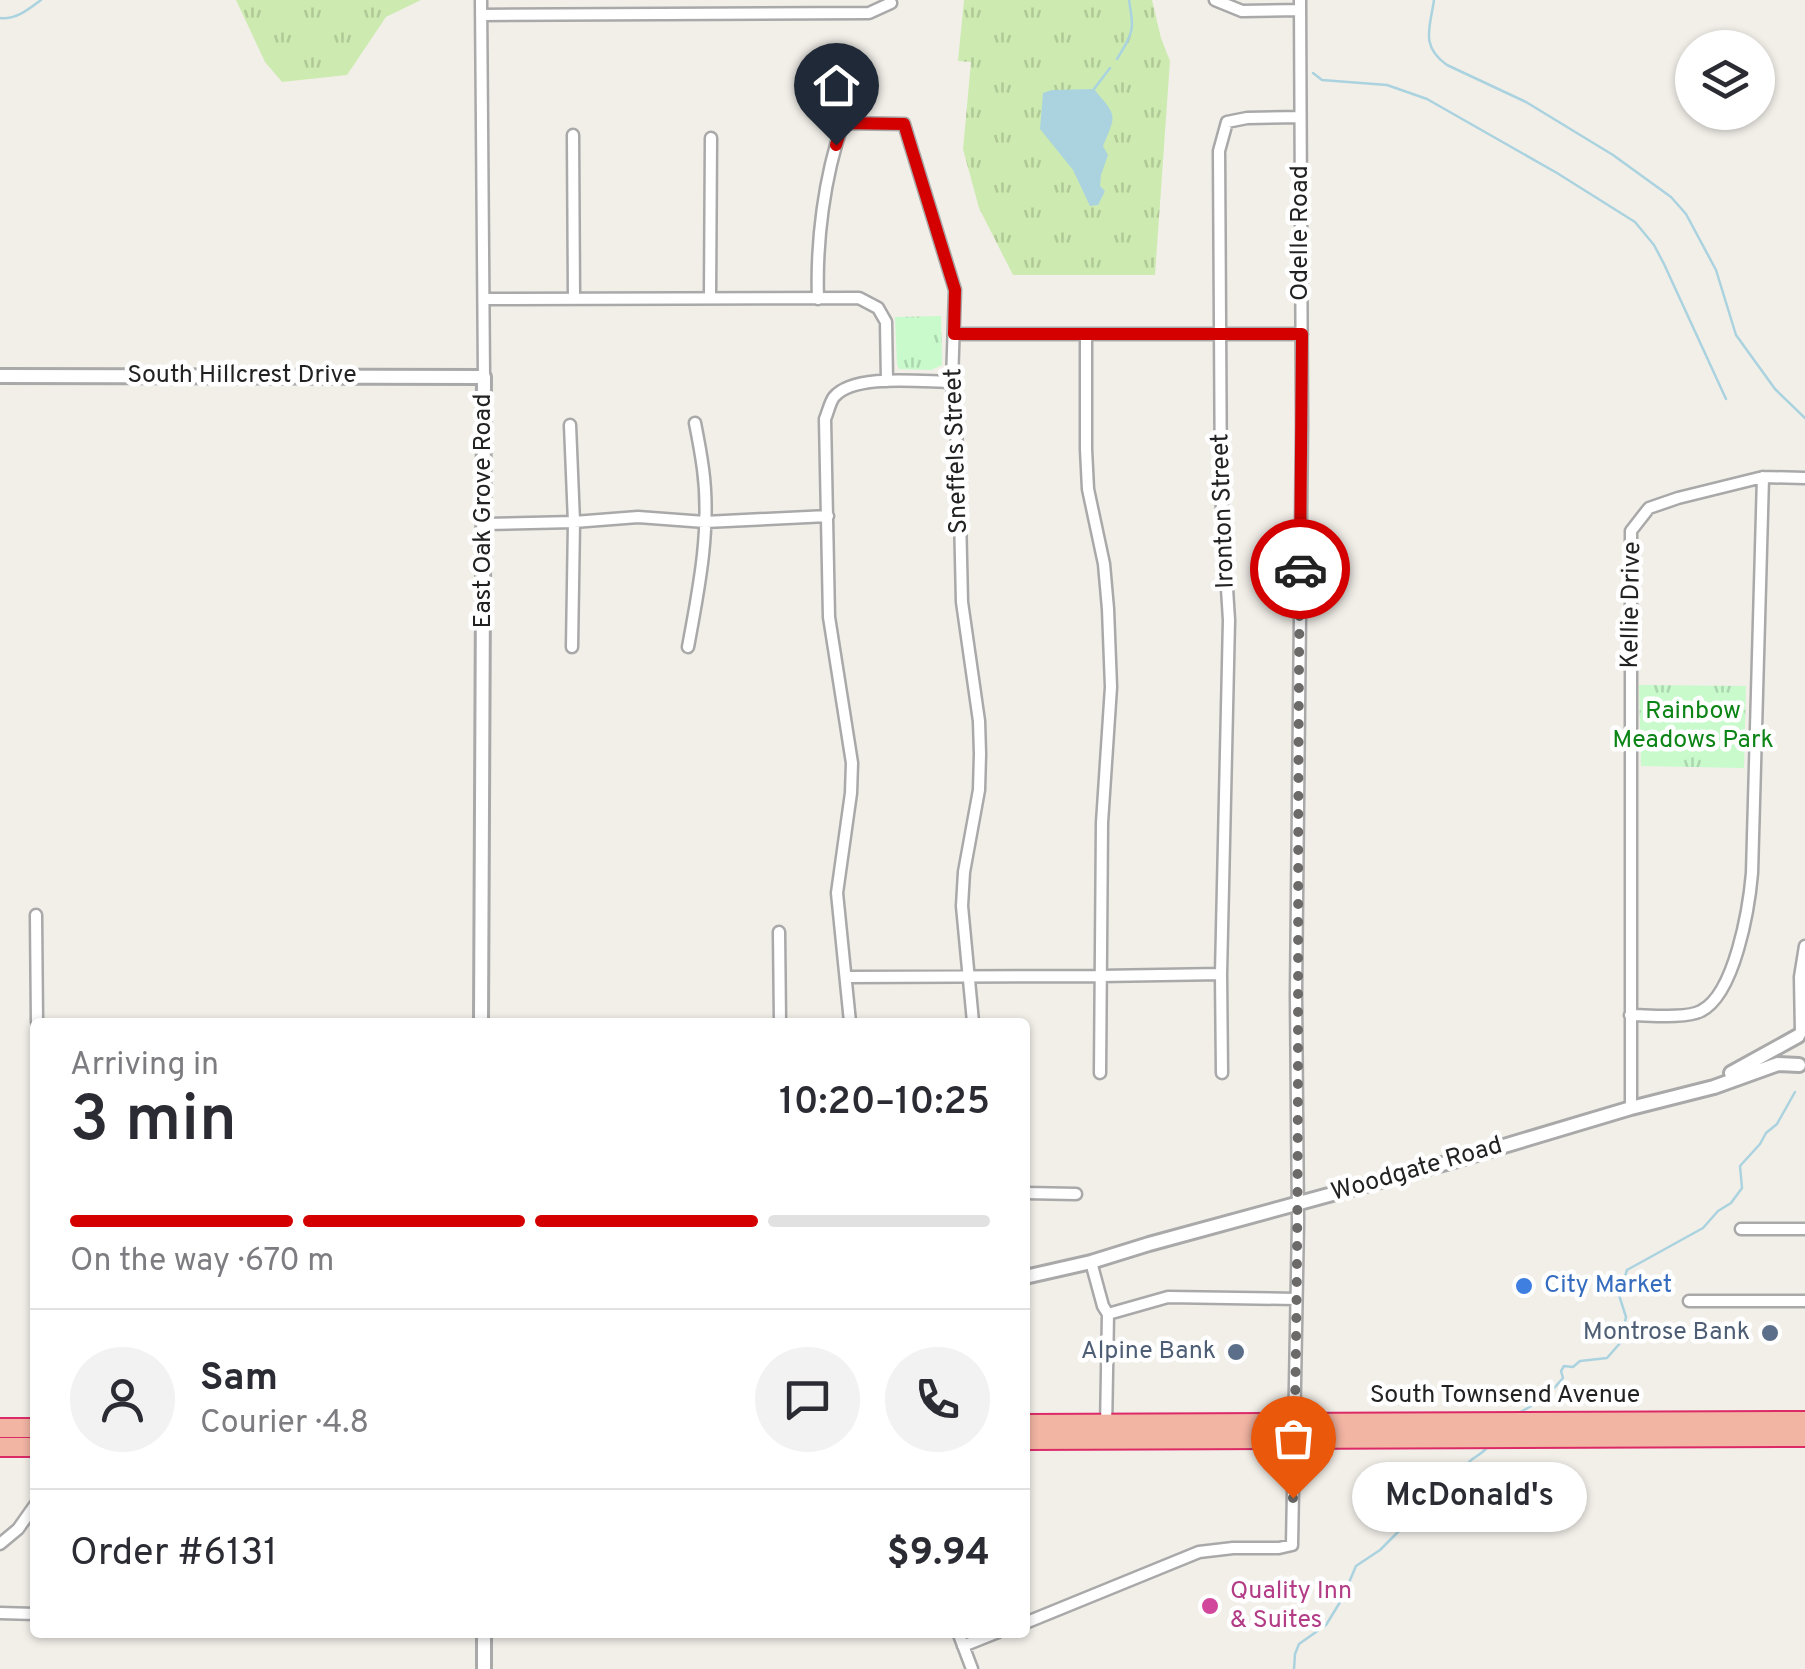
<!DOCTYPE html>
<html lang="en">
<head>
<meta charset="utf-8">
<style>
	body { margin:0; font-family:Overpass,sans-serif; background:#f2f2f3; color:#2b2b33; height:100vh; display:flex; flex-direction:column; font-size:38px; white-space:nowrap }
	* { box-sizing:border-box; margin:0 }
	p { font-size:32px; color:#7c7c81 }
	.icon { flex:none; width:55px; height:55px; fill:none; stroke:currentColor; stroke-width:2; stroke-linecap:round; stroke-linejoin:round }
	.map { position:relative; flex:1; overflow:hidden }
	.sheet { position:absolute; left:30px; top:1018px; width:1000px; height:620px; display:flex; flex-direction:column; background:#fff; border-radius:10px; box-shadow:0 2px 8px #0004 }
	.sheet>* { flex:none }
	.tools { position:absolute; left:1675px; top:30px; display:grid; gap:20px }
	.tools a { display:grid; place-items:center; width:100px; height:100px; border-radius:50%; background:#fff; box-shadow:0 2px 8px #0004; font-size:50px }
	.pin { position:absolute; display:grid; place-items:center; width:85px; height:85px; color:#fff; margin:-102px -42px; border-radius:50% 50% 50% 0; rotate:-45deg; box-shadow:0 0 10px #0007 }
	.pin .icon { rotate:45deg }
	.courier { position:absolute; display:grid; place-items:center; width:100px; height:100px; margin:-50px; border:8px solid #d40000; border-radius:50%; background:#fff; color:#222; box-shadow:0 2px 12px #0007 }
	.bubble { position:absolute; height:70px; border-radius:35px; background:#fff; box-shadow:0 2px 8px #0004; font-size:32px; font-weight:600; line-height:70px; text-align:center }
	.summary em { font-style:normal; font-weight:600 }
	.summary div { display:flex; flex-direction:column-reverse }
	.summary { display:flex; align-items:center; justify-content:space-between; height:170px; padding:0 40px }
	h1 { font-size:65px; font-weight:600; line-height:75px }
	.bar { display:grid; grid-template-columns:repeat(4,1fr); gap:15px 10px; align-content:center; height:120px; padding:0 40px }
	.bar i { height:12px; border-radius:8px; background:#e1e1e2 }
	.bar .selected { background:#d40000 }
	.bar p { grid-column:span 4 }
	.line { display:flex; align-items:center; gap:25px; padding:0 40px; border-top:2px solid #e1e1e2 }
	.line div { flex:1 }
	.round { display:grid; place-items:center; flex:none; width:105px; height:105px; border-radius:52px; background:#f2f2f3 }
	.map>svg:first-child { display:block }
	.grass { fill:url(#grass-tufts) }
	.park { fill:url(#park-tufts) }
	.water { fill:#aad3df }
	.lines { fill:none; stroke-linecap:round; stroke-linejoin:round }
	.stream { stroke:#aad3df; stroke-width:2.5 }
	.minor-casing { stroke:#a9a9a9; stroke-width:15 }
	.tertiary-casing { stroke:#a9a9a9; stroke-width:18 }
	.trunk-casing { stroke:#dc2a67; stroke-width:22 }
	.minor { stroke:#fff; stroke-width:10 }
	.tertiary { stroke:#fff; stroke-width:12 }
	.trunk { stroke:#f2b4a3; stroke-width:18 }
	.done { stroke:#6b6a68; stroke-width:10; stroke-dasharray:0 18 }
	.route { stroke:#d40000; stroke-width:12 }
	.shop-dot { fill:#3f7fe0; stroke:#fff; stroke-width:4 }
	.service-dot { fill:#5c6f8a; stroke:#fff; stroke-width:4 }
	.hotel-dot { fill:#d1479c; stroke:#fff; stroke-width:4 }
	.labels { text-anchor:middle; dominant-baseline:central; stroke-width:9; stroke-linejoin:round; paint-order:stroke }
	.street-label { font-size:25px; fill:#222; stroke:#fff }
	.park-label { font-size:25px; fill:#0c8416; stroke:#fff }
	.shop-label { font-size:25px; fill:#366cbe; stroke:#fff; text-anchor:start }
	.service-label { font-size:25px; fill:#4e5e75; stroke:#fff; text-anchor:end }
	.hotel-label { font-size:25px; fill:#b23c85; stroke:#fff; text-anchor:start }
</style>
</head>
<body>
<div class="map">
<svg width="1805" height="1669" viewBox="0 0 1805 1669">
	<defs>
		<pattern id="grass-tufts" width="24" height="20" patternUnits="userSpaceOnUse" patternTransform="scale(2.5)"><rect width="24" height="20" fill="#cdebb0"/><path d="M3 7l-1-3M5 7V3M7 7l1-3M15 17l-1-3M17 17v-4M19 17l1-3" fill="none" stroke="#b0c997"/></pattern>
		<pattern id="park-tufts" width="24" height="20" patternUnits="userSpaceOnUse" patternTransform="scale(2.5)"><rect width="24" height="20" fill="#c8facc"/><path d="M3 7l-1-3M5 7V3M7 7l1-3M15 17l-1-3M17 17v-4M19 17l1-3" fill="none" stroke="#acd6af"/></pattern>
	</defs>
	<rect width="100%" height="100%" fill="#f2efe9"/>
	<!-- grass -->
	<path class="grass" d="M236,0h185l-35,17 -39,58 -65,7 -17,-20z
		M964,0h188l9,38 9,23 -15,214h-142l-34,-67 -16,-59 8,-87 -13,-1z"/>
	<!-- park -->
	<path class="park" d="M941,316l1,49 -11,5 -32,-1 -2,-5 -2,-47z
		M1639,685l107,1 -2,82 -103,-2z"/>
	<!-- water -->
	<path class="water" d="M1094,89c23,28 23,24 9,57l5,9 -7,20 -1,11 5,5 -7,14 -8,1 -17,-36 -33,-41 3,-36 9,-3z"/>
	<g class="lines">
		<!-- stream -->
		<path class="stream" d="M1434,0c-4,28 -14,46 13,65l79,37 87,53 58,42 15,17 30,56 20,65 39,54 30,29
			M0,18c16,2 29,-9 41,-18
			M1117,59c17,-28 17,-28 12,-59
			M1313,73l9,7 65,5 40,14 130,74 78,49 19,23 10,19 62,135
			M1094,89l16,-21
			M1518,1413c18,-8 33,-20 45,-35l-2,-7 3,-5 9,1 7,-6 27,-3 14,-16 5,-25 -7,-22 8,-25 76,-42 15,-17 13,-8 11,-15 -2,-22 20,-22 6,-11 11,-9 18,-32
			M1294,1669l1,-15 4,-10 27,-19 16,-26 14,-33 24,-16 18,-18 52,-28c7,-12 7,-28 15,-38 8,-10 18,-11 25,-22"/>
		<!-- minor casing -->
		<g class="minor-casing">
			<path id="minor" d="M481,0l3,377
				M1215,0l27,11 58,-1
				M481,15l388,-2 22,-10
				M573,135l1,163
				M710,297l1,-159
				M484,299l375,-1 19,10 8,14 1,59
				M818,299c-2,-57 6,-122 25,-176l61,1 51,166 -3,92 7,89 3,131 17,119 1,33 -1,36 -15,82 -2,34 11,116
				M954,334h348
				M1086,334v115l2,40 16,75 4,45 3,78 -9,136 -2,250
				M570,425l4,97 -2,125
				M485,524l89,-2 64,-5 67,5 123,-6
				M688,647c11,-59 23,-119 15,-178 -2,-15 -5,-31 -8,-46
				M36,915l1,107
				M779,932l1,90
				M846,977l255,-1 120,-2
				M1630,1015c18,0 56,4 71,-4 34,-17 48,-103 51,-138l11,-396
				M850,1022l-13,-129 14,-100 1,-30 -23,-146 -4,-198c3,-7 5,-17 9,-22 20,-24 89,-15 118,-15
				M1801,1033l-1,-56 5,-31
				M1222,1073l-1,-99 8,-354 -8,-126 -2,-343 8,-29 20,-4 53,-1
				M1631,1108v-577l18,-23 29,-10 85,-21 42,1
				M1025,1193l51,1
				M1741,1229h64
				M1091,1262l12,44 5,8 -2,115
				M1689,1301h116
				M1108,1314l60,-17 128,2
				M0,1544l18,-15 17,-24
				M0,1613l35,1
				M1025,1623l174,-71 34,-4h46l13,-3 6,-323 -2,-228 6,-569 -2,-425
				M958,1632l14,37
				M963,1646l35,-14"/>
		</g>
		<!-- tertiary casing -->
		<g class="tertiary-casing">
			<path id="tertiary" d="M0,376l484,1 -3,645
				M1731,1073l67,-37
				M1025,1277l66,-15 58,-18 308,-84 174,-52 83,-21 64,-23 21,1
				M484,1632v37"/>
		</g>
		<!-- trunk casing -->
		<g class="trunk-casing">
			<path id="trunk" d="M1025,1424l780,-3
				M0,1428h35
				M1025,1440l780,-3
				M0,1447h35"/>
		</g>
		<!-- minor -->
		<use href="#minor" class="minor"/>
		<!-- tertiary -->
		<use href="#tertiary" class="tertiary"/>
		<!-- trunk -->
		<use href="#trunk" class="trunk"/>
	</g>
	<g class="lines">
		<!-- done -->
		<path class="done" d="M1293,1498c8,-309 3,-619 7,-929"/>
		<!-- route -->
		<path class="route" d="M836,145l7,-22 61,1 51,166 -1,44h348l-2,235"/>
	</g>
	<!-- markers -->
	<circle class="shop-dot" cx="1524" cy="1286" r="10"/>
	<g class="service-dot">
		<circle cx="1770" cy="1333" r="10"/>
		<circle cx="1236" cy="1352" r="10"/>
	</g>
	<circle class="hotel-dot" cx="1210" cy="1606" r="10"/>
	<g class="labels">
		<!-- street labels -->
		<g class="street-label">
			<text transform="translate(1301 233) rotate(-90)">Odelle Road</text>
			<text x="242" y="376">South Hillcrest Drive</text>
			<text transform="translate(957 451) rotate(-92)">Sneffels Street</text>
			<text transform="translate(484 511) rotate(-90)">East Oak Grove Road</text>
			<text transform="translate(1224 511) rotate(-92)">Ironton Street</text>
			<text transform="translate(1632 605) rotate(-89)">Kellie Drive</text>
			<text transform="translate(1417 1170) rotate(-16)">Woodgate Road</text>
			<text x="1505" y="1396">South Townsend Avenue</text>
		</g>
		<!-- park labels -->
		<g class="park-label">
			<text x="1693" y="712">Rainbow<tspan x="1693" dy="29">Meadows Park</tspan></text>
		</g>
		<!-- shop labels -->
		<g class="shop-label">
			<text x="1544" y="1286">City Market</text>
		</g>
		<!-- service labels -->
		<g class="service-label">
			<text x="1750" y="1333">Montrose Bank</text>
			<text x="1216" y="1352">Alpine Bank</text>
		</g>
		<!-- hotel labels -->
		<g class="hotel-label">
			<text x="1230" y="1592">Quality Inn<tspan x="1230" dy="29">&amp; Suites</tspan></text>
		</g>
	</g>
</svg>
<div class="tools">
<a><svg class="icon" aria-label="layers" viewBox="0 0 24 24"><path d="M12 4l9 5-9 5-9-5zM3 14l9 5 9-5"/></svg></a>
</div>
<div class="pin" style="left:1293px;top:1498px;background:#ea580c"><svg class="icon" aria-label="bag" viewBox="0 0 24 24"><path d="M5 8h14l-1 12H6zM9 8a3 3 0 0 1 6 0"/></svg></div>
<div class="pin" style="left:836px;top:145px;background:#1f2937"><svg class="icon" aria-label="home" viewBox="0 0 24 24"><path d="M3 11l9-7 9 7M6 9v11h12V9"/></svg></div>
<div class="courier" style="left:1300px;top:569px"><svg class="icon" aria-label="car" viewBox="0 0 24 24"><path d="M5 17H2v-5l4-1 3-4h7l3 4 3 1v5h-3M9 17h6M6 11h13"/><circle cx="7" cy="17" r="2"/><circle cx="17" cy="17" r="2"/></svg></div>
<div class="bubble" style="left:1352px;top:1462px;width:235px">McDonald's</div>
<section class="sheet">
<div class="summary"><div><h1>3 min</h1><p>Arriving in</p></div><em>10:20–10:25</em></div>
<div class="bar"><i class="selected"></i><i class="selected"></i><i class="selected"></i><i></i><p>On the way · 670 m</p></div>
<div class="line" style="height:180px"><a class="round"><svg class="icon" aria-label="person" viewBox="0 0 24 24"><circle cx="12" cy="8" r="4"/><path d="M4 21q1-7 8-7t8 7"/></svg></a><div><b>Sam</b><p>Courier · 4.8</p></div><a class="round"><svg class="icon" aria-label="chat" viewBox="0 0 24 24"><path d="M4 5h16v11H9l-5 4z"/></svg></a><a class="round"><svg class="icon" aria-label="phone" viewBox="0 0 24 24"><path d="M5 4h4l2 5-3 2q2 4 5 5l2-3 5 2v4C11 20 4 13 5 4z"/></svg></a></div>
<div class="line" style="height:130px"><div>Order #6131</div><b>$9.94</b></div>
</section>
</div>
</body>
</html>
